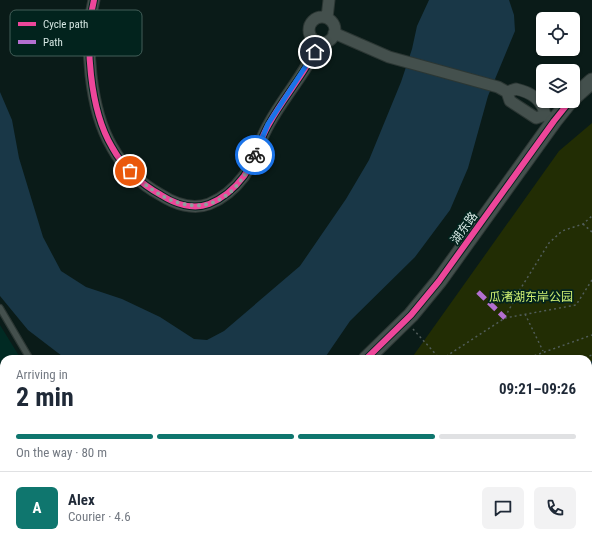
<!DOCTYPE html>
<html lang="en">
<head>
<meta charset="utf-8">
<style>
	body { margin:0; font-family:"Roboto Condensed","Noto Sans SC",sans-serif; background:#f2f2f3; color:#1f2937; height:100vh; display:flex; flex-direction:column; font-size:15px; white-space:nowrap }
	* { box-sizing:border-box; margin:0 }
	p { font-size:13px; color:#747a83 }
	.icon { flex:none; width:22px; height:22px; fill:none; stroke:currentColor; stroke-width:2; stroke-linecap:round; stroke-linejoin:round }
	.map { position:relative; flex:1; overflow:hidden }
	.side { position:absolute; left:0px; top:355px; width:592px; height:196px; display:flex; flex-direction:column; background:#fff; border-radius:12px 12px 0 0; box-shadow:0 1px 3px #0004 }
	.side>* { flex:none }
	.buttons { position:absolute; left:536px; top:12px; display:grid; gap:8px }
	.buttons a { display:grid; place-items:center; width:44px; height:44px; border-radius:6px; background:#fff; box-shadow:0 1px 3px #0004; font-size:20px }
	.pin { position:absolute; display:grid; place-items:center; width:34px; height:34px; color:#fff; margin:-17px; border:2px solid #fff; border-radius:50%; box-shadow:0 1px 4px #0007 }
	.courier { position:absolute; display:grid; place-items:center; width:40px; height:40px; margin:-20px; border:3px solid #1a73e8; border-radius:50%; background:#fff; color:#222; box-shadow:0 1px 5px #0007 }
	.head em { font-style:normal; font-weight:700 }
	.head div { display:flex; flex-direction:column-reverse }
	.head { display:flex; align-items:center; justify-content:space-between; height:68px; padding:0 16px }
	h1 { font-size:26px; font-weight:700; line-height:30px }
	.bar { display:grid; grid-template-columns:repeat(4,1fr); gap:6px 4px; align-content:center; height:48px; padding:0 16px }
	.bar i { height:5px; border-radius:3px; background:#e0e1e3 }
	.bar .selected { background:#0f766e }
	.bar p { grid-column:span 4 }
	.line { display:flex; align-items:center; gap:10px; padding:0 16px; border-top:1px solid #e0e1e3 }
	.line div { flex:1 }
	.round { display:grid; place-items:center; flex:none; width:42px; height:42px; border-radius:6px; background:#f2f2f3 }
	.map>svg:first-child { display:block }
	.built { fill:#012a23 }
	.green { fill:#222d04 }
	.water { fill:#193747 }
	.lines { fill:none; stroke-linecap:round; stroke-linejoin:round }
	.canal { stroke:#193747; stroke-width:10 }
	.lane-casing { stroke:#2c3734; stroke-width:8 }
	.street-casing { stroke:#2c3734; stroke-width:13 }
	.secondary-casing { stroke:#2c3734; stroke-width:17 }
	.path { stroke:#515d5a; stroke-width:1.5; stroke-dasharray:2 3; stroke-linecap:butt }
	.lane { stroke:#44504d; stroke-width:5.5 }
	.street { stroke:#44504d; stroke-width:11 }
	.secondary { stroke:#44504d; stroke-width:15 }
	.quiet { stroke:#b36fd0; stroke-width:5; stroke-dasharray:10 5; stroke-linecap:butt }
	.cycleway-casing { stroke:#02231d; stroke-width:8 }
	.cycleway { stroke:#ed469a; stroke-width:6 }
	.done { stroke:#8fa09c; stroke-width:4; stroke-dasharray:0 7.2 }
	.route { stroke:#1a73e8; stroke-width:5 }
	.labels { text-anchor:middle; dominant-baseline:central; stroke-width:3.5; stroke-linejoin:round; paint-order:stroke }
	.street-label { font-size:12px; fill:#d6e7e3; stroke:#02231d }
	.park-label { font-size:12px; fill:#cdee71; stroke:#02231d }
	.key { fill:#02231d; stroke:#425e58; stroke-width:1 }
	.key-label { font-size:11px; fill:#d6e7e3 }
</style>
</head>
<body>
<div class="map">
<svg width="592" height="551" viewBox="0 0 592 551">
	<rect width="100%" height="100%" fill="#0a1b18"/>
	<!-- built -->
	<path class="built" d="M0,325l21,34h-17v126l-4,2z"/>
	<!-- green -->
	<path class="green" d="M592,123v240l-4,2v-6h-177l148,-208z
		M172,547h69l2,4h-76z"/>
	<!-- water -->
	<path class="water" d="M429,0h80l5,15 1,16 -27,65 -20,72 -18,42 -35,47 -65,64 -26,38h-237l-25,-3 -34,-26 -28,-34v-204l12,28 7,38 24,79 18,34 25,16 36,12 38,18 34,22 13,1 17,-9 76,-65 46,-67 23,-39 32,-78 11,-33 5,-23z
		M592,361v190h-345l-2,-4h343v-184z"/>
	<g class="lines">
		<!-- canal -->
		<path class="canal" d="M0,489l4,-2"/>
		<!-- lane casing -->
		<g class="lane-casing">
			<path id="lane" d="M0,308l30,51
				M0,532l4,-2"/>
		</g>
		<!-- street casing -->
		<g class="street-casing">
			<path id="street" d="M94,0c-10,41 -4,110 18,147 11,20 29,37 49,48 14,9 32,15 48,9 15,-6 26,-16 35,-28 11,-16 15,-35 25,-52 15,-28 38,-52 50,-82
				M309 30a13 13 0 1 1 26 0a13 13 0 1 1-26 0Z
				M327,18l2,-18
				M334,33l55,24 109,30 9,5
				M545,115l-9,3 -26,-17 -3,-9 9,-3c14,3 27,11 29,26l9,6"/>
		</g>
		<!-- secondary casing -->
		<g class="secondary-casing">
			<path id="secondary" d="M573,98l19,-17
				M366,359l45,-44 28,-34 115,-160 16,-20
				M120,551l5,-4"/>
		</g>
		<!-- path -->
		<path class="path" d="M583,224l9,8
			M525,314l18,37
			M505,317l16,-29 28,-45 13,-12 21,-7 9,-8
			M413,329l27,30
			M442,359l63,-41 71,-13 16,-25
			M525,359l67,-24
			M580,359l12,-4
			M219,551l1,-4
			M269,551l10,-4"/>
		<!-- lane -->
		<use href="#lane" class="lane"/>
		<!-- street -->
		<use href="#street" class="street"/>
		<!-- secondary -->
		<use href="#secondary" class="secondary"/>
		<!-- quiet -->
		<path class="quiet" d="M478,292l27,26"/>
		<!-- cycleway casing -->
		<g class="cycleway-casing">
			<path id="cycleway" d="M94,0c-10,41 -4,110 18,147 11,20 29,37 49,48 14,9 32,15 48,9 15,-6 26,-16 35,-28 11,-16 15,-35 25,-52 15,-28 38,-52 50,-82
				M366,359l45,-44 28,-34 115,-160 16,-20"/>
		</g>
		<!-- cycleway -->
		<use href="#cycleway" class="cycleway"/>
	</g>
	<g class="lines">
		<!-- done -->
		<path class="done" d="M130,171c46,46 97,51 125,-16"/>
		<!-- route -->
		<path class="route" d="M255,155l13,-31 47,-72"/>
	</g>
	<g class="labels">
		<!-- street labels -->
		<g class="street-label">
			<text transform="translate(464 228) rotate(-54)">湖东路</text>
		</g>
		<!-- park labels -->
		<g class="park-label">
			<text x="531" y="297">瓜渚湖东岸公园</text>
		</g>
	</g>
	<!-- legend -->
	<rect x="10" y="10" width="132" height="46" rx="6" class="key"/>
	<rect x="18" y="22" width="18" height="4" fill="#ed469a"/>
	<rect x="18" y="40" width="18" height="4" fill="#b36fd0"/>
	<g class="key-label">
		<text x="43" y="28">Cycle path</text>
		<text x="43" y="46">Path</text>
	</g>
</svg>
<div class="buttons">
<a><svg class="icon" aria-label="locate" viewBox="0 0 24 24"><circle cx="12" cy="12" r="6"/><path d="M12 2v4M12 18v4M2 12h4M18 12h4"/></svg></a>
<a><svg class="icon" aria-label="layers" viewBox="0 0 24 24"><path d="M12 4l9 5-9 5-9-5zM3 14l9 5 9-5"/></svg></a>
</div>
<div class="pin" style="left:130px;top:171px;background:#ea580c"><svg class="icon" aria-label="bag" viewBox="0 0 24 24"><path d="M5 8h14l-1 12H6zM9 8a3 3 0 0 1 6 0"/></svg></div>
<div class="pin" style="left:315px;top:52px;background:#1f2937"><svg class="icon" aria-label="home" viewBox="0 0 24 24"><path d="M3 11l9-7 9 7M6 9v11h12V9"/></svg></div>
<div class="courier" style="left:255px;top:155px"><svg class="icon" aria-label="bike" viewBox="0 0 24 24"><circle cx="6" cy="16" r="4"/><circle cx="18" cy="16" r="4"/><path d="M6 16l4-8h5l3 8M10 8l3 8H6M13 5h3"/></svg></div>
<section class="side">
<div class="head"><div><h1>2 min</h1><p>Arriving in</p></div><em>09:21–09:26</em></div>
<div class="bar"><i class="selected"></i><i class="selected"></i><i class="selected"></i><i></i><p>On the way · 80 m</p></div>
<div class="line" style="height:72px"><b class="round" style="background:#0f766e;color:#fff">A</b><div><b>Alex</b><p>Courier · 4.6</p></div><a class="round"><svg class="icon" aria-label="chat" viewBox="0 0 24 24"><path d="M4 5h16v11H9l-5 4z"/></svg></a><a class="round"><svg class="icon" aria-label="phone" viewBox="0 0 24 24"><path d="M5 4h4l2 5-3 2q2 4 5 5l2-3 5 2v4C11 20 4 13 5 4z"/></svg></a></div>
</section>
</div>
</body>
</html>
